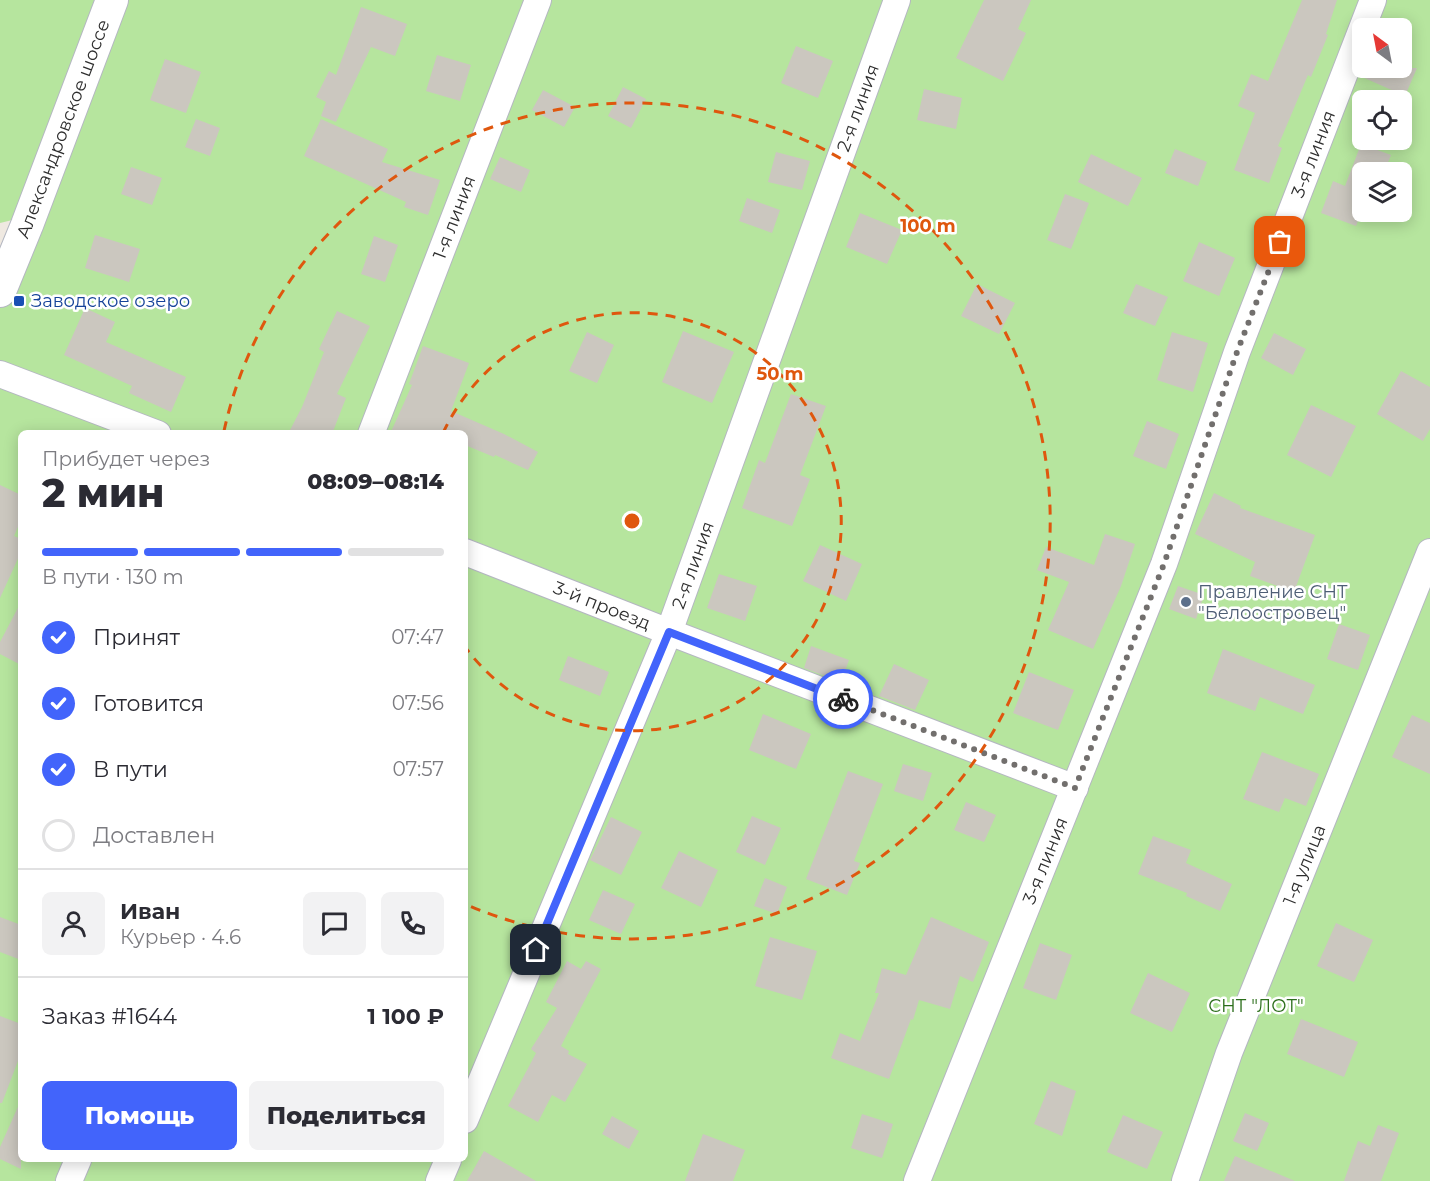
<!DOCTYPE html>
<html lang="ru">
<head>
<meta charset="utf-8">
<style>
	body { margin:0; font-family:Montserrat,sans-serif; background:#f2f2f3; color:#2b2b33; height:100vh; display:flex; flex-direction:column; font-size:22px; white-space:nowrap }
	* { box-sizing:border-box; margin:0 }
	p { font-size:20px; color:#7c7c81 }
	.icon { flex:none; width:33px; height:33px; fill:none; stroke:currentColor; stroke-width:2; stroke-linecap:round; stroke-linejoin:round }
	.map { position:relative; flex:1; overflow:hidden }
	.details { position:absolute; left:18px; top:430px; width:450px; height:732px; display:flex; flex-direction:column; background:#fff; border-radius:9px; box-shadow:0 3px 15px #0003 }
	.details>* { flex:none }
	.needle { width:39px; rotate:328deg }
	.buttons { position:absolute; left:1352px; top:18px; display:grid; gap:12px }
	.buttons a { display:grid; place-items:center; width:60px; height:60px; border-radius:9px; background:#fff; box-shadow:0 3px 15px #0003; font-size:30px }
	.pin { position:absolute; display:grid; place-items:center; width:51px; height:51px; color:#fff; margin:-26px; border-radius:12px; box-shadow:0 3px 9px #0006 }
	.courier { position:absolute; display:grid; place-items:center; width:60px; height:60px; margin:-30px; border:4px solid #4264fb; border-radius:50%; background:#fff; color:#222; box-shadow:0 2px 8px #0007 }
	.overview em { font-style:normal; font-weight:800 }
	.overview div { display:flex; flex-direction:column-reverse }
	.overview { display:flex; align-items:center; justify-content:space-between; height:102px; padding:0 24px }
	h1 { font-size:39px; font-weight:800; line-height:45px }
	.bar { display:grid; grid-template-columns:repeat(4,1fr); gap:9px 6px; align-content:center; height:72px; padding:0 24px }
	.bar i { height:8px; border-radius:4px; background:#e1e1e2 }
	.bar .on { background:#4264fb }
	.bar p { grid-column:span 4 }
	.line { display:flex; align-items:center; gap:15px; padding:0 24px; border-top:2px solid #e1e1e2 }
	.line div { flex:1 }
	.round { display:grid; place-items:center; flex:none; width:63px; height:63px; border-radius:9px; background:#f2f2f3 }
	ol { padding:0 24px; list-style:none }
	li { display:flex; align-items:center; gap:18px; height:66px }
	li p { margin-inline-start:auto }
	li .icon { padding:6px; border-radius:50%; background:#4264fb; color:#fff; stroke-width:4 }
	li:last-child { color:#7c7c81 }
	li i { width:33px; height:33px; border:3px solid #e1e1e2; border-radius:50% }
	.action { display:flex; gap:12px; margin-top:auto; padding:12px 24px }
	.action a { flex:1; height:69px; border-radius:9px; background:#4264fb; color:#fff; font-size:24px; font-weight:800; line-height:69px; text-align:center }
	.action a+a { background:#f2f2f3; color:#2b2b33 }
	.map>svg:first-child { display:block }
	.green { fill:#b6e59e; fill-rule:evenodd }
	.building { fill:#cbc7bf }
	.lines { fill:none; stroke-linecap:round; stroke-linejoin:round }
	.minor-casing { stroke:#b4b7c1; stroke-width:28 }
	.tertiary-casing { stroke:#b4b7c1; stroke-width:34 }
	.minor { stroke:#fff; stroke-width:26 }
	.tertiary { stroke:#fff; stroke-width:32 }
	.done { stroke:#726f6d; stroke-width:6; stroke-dasharray:0 10.8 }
	.route { stroke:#4264fb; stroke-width:8 }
	.ring { fill:none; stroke:#df570e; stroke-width:3; stroke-dasharray:10 8 }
	.transit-dot { fill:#1a4fb4; stroke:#fff; stroke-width:2 }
	.service-dot { fill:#5c6f8a; stroke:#fff; stroke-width:2 }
	.labels { text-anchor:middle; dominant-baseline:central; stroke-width:5; stroke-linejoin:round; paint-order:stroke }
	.street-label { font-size:18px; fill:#2e2e2e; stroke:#fff }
	.transit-label { font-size:18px; fill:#164399; stroke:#fff; text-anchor:start }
	.service-label { font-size:18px; fill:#4e5e75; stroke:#fff; text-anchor:start }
	.park-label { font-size:18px; fill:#2c6e1b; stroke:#fff }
	.centre { fill:#df570e; stroke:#fff; stroke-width:3 }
	.ring-label { font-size:18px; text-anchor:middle; font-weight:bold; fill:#df570e; stroke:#fff; stroke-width:5; stroke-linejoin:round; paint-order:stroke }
</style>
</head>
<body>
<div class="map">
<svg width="1430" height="1181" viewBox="0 0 1430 1181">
	<rect width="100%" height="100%" fill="#efe9e1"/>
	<!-- green -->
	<path class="green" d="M0,0h1430v1181h-1430v-891l29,-74 -29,7zM1362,28h39v40h-39zM1362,100h39v40h-39zM1362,172h39v40h-39zM21,434h444v726h-444z"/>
	<!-- building -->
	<path class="building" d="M984,0h47l-13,29 8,4 -23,48 -47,-23z
		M1302,0h35l-11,34 2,1 -17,42 -3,-2 -30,71 4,2 -13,35 -35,-13 21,-57 -17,-7 13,-32 17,7z
		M361,7l46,17 -12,32 -24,-9 -35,75 -15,-6 5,-14 -10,-5 13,-26 7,4z
		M796,46l37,15 -15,37 -37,-15z
		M437,55l34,10 -11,36 -34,-10z
		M165,59l36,13 -15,41 -36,-13z
		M1363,68h54l-12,28 -45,-20z
		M623,87l23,12 -15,29 -23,-12z
		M924,89l38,9 -6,31 -39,-9z
		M543,90l32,17 -11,20 -32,-17z
		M196,119l24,9 -10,28 -25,-9z
		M321,119l67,30 -6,13 58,18 -12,35 -24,-8 2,-5 -102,-46z
		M1361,144l30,11 -7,17h-22v39l-6,15 -35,-13 12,-32 12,5z
		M1175,149l32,13 -9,24 -33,-13z
		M776,152l34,9 -8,29 -34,-8z
		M1091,154l51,24 -14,28 -50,-24z
		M500,157l30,13 -9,22 -31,-13z
		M131,167l31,11 -10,27 -31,-11z
		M1065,194l24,9 -18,46 -24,-9z
		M747,198l33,12 -8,23 -33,-12z
		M860,213l42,17 -15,34 -41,-17z
		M95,235l45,14 -11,33 -44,-14z
		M374,236l24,9 -13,37 -24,-8z
		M1199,242l36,16 -16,38 -36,-15z
		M977,284l38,19 -16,31 -38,-18z
		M1136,284l32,13 -13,29 -32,-13z
		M85,308l30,14 -9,20 80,35 -15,35 -42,-19 3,-7 -68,-31z
		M337,311l33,15 -33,68 9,4 -14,36h-44l14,-27 22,-55 -5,-3z
		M683,331l51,21 -22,51 -50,-21z
		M587,332l27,13 -17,38 -28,-12z
		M1172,332l36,11 -15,49 -36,-12z
		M1274,333l32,16 -13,26 -32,-17z
		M423,346l46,17 -18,48 53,23 34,18 -10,18 -33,-15 -1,2 -29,-12v-11h-75l22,-49 -3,-1z
		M1401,371l29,16v42l-7,12 -46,-27z
		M791,394l35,12 -26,69 10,4 -18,47 -50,-18 17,-48 6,3z
		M1311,405l45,21 -25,51 -44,-22z
		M1147,421l32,13 -13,35 -33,-13z
		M0,485l21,10v25l-7,16 7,3v13l-21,46z
		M1214,493l27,13 -1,2 75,27 -21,57 -44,-16 5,-14 -60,-28z
		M1105,534l30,10 -14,42 -28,63 -45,-19 21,-48 -32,-12 9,-23 48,18z
		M820,545l42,19 -16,37 -43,-20z
		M719,574l38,12 -12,35 -38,-13z
		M1178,586l26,9 -8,24 -27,-10z
		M21,602v63l-21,-11v-12z
		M1339,624l31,11 -12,35 -31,-11z
		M811,646l38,14 -8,22 -37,-14z
		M1223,649l92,36 -12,29 -43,-17 -5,14 -48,-18z
		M568,656l41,16 -9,24 -41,-16z
		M894,664l35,16 -14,30 -36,-14z
		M1029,672l45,18 -16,40 -45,-17z
		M763,714l48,20 -15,35 -47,-19z
		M1412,715l18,8v51l-38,-17z
		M1262,752l57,22 -13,32 -21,-8 -6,14 -36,-13z
		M903,764l29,9 -9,28 -29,-10z
		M848,771l35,13 -29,77 6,2 -13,32 -41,-16z
		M966,802l30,13 -12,27 -30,-12z
		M752,816l29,12 -16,37 -29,-13z
		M611,817l31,15 -21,43 -31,-15z
		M1153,836l38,14 -5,13 46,21 -12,27 -34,-15 1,-3 -49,-19z
		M679,851l39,19 -17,37 -40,-19z
		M765,878l22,9 -10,27 -23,-8z
		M603,890l32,14 -14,30 -32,-14z
		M0,917l21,8v35l-21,-8z
		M931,917l58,25 -16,40 -13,-6 -10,33 -31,-9 -6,20 -2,-1 -22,60 -58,-21 9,-25 20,8 19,-48h-4l7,-25 24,7z
		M1336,923l37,17 -19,42 -37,-16z
		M770,937l47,14 -15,49 -47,-14z
		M1040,943l32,12 -16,45 -33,-12z
		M567,961l14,8 5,-8 15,8 -40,77 8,5 -1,3 19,10 -22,38 -13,-7 -14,27 -30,-16 28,-53 -5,-4 26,-41 -11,-6z
		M1148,973l42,20 -18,39 -42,-19z
		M0,1016l21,8v29l-19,50h-2z
		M1301,1019l57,23 -14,35 -57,-23z
		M1051,1081l25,10 -14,45 -28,-12z
		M21,1100v69l-21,-10v-12z
		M1245,1113l24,10 -12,28 -24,-10z
		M862,1114l31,10 -11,34 -31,-10z
		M1123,1115l40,17 -16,37 -40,-17z
		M612,1116l27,15 -10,18 -27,-15z
		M1378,1125l21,8 -18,48h-37l14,-40 12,5z
		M703,1134l42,16 -12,31h-48z
		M484,1151l52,30h-69z
		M1235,1156l60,25h-71z"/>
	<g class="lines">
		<!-- minor casing -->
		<g class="minor-casing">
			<g id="minor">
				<path d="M0,374l158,60"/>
				<path id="s1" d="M371,434l167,-434"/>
				<path id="s2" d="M465,552l204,80 406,156"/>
				<path id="s3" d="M465,1120l204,-488 228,-632"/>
				<path d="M69,1181l9,-21"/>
				<path d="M439,1181l9,-21"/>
				<path id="s4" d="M917,1181l247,-617 73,-212 136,-352"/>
				<path id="s5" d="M1185,1181l44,-128 201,-501"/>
			</g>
		</g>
		<!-- tertiary casing -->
		<g class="tertiary-casing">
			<g id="tertiary">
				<path id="s6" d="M0,291l27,-66 85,-225"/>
			</g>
		</g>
		<!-- minor -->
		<use href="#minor" class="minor"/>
		<!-- tertiary -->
		<use href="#tertiary" class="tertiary"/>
	</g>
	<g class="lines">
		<!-- done -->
		<path class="done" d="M843,699l232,89 89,-224 73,-212 43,-110"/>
		<!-- route -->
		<path class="route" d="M536,950l133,-318 174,67"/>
	</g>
	<!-- distance rings -->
	<g class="ring">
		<path d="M443 433A209 209 0 1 1 465 647"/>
		<path d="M224 431A418 418 0 1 1 465 904"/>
	</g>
	<!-- markers -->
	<rect class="transit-dot" x="13" y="295" width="12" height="12" rx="3"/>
	<circle class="service-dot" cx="1186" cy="602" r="6"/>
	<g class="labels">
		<!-- street labels -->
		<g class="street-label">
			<text stroke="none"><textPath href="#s3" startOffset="1086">2-я линия</textPath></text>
			<text stroke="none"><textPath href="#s6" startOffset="174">Александровское шоссе</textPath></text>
			<text stroke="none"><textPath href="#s4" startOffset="1101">3-я линия</textPath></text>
			<text stroke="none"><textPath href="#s1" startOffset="232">1-я линия</textPath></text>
			<text stroke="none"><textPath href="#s3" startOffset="600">2-я линия</textPath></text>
			<text stroke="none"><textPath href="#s2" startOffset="147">3-й проезд</textPath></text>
			<text stroke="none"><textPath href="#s4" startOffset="345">3-я линия</textPath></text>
			<text stroke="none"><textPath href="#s5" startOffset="338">1-я улица</textPath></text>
		</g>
		<!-- transit labels -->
		<g class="transit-label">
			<text x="31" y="301">Заводское озеро</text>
		</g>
		<!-- service labels -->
		<g class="service-label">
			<text x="1198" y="592">Правление СНТ<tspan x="1198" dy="21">"Белоостровец"</tspan></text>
		</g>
		<!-- park labels -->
		<g class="park-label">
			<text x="1256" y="1006">СНТ "ЛОТ"</text>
		</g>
	</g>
	<circle cx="632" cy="521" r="9" class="centre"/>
	<g class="ring-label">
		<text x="928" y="232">100 m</text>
		<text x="780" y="380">50 m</text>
	</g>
</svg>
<div class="buttons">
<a><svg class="needle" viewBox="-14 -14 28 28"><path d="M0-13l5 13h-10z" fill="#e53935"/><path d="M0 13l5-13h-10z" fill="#7c7c81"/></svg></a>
<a><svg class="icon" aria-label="locate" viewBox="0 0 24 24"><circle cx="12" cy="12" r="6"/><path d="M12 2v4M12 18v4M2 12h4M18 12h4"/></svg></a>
<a><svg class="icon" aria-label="layers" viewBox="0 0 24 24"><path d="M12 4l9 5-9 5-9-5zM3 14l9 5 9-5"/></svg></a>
</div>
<div class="pin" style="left:1280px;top:242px;background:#ea580c"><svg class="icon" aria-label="bag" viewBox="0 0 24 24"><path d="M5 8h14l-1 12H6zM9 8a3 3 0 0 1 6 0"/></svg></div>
<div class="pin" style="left:536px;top:950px;background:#1f2937"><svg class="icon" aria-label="home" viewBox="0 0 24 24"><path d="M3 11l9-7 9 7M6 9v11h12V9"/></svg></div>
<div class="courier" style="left:843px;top:699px"><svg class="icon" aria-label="bike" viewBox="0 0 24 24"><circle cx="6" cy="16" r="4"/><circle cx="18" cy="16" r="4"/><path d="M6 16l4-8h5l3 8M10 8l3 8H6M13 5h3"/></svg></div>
<section class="details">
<div class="overview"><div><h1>2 мин</h1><p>Прибудет через</p></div><em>08:09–08:14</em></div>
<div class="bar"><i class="on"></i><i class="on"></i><i class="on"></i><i></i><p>В пути · 130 m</p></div>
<ol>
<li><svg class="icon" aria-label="check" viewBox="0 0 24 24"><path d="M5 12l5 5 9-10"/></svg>Принят<p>07:47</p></li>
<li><svg class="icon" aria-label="check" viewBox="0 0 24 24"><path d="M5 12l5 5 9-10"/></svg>Готовится<p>07:56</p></li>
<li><svg class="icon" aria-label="check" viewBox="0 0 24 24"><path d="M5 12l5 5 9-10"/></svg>В пути<p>07:57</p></li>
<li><i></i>Доставлен</li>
</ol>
<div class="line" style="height:108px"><a class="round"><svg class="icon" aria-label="person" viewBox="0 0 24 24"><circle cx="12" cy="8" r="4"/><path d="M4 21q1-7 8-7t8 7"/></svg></a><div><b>Иван</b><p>Курьер · 4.6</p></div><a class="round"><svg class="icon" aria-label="chat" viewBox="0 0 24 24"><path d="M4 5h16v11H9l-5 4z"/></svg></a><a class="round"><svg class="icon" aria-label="phone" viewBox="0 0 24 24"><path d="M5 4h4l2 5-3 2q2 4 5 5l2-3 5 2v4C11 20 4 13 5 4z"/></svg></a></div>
<div class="line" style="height:78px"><div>Заказ #1644</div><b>1 100 ₽</b></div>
<div class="action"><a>Помощь</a><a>Поделиться</a></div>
</section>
</div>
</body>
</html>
